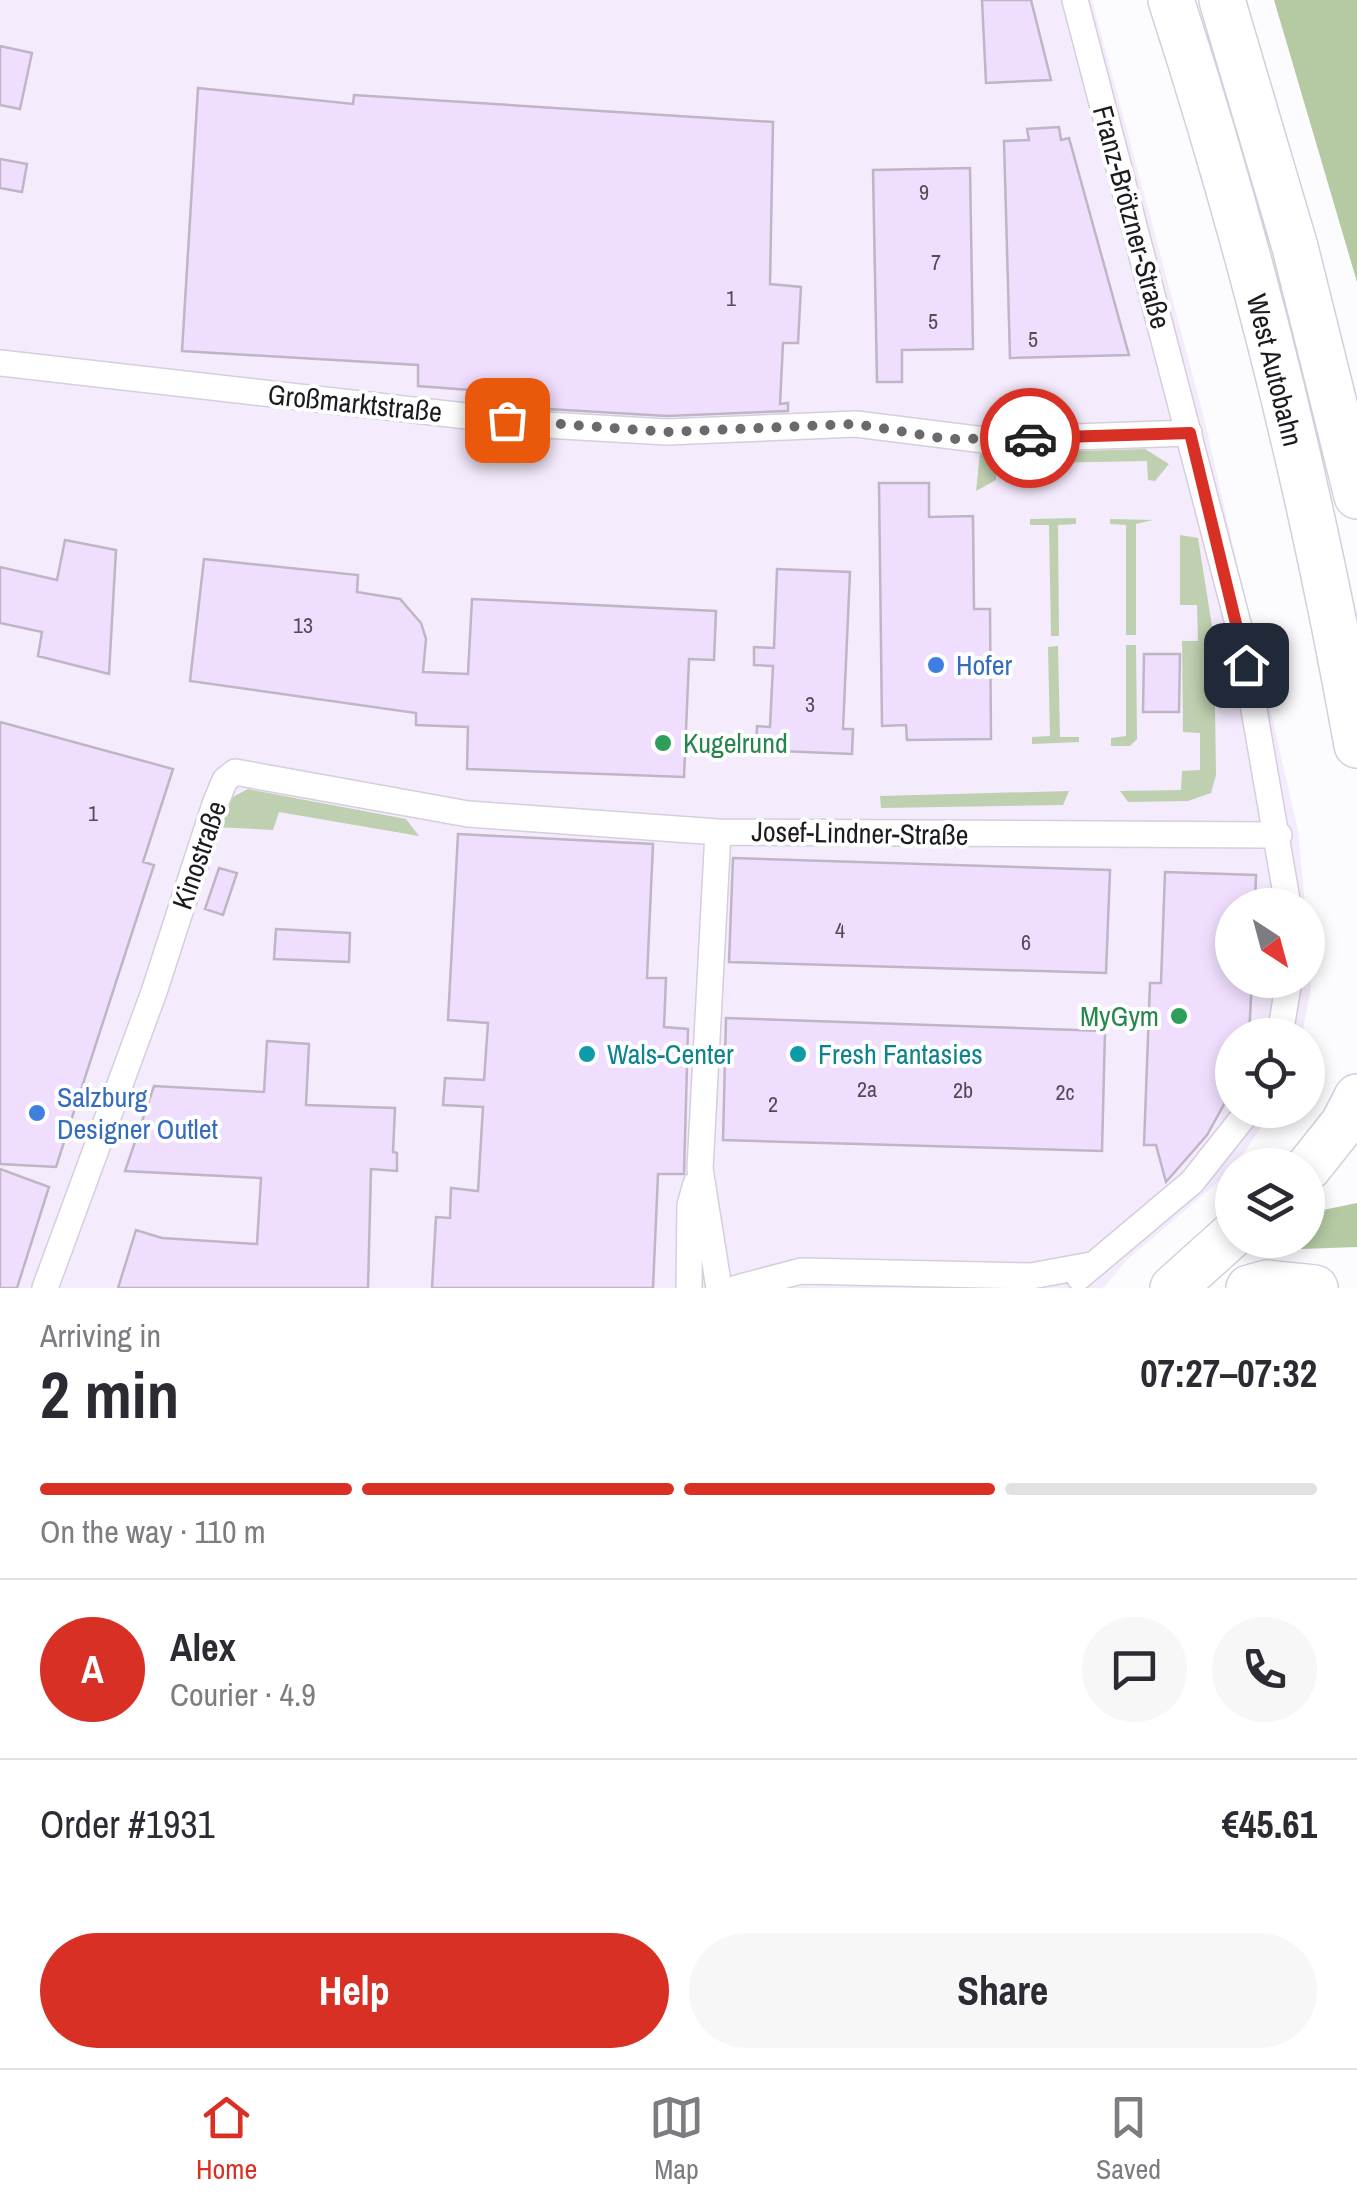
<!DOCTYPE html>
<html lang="en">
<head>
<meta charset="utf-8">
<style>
	body { margin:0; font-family:"Archivo Narrow",sans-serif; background:#f7f7f7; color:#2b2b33; height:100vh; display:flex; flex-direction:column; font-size:38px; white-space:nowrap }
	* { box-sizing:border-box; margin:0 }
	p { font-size:32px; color:#7c7c81 }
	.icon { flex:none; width:55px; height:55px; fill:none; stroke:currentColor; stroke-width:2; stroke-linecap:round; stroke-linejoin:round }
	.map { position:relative; height:1288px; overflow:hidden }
	.drawer { display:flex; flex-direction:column; background:#fff; flex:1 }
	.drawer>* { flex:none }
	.needle { width:65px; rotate:144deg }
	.tools { position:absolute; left:1215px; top:888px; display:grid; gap:20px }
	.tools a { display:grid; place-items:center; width:110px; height:110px; border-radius:50%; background:#fff; box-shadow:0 5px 15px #0003; font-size:50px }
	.pin { position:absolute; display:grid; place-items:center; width:85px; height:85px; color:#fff; margin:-42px; border-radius:20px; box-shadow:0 5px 15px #0006 }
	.courier { position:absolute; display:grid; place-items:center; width:100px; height:100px; margin:-50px; border:8px solid #d93025; border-radius:50%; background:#fff; color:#222; box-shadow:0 2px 12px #0007 }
	.head em { font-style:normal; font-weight:700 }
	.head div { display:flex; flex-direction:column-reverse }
	.head { display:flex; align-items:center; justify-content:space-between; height:170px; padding:0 40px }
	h1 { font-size:65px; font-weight:700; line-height:75px }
	.bar { display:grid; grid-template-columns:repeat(4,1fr); gap:15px 10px; align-content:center; height:120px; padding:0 40px }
	.bar i { height:12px; border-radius:8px; background:#e1e1e2 }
	.bar .active { background:#d93025 }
	.bar p { grid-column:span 4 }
	.line { display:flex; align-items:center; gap:25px; padding:0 40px; border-top:2px solid #e1e1e2 }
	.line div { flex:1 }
	.round { display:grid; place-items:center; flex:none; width:105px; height:105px; border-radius:52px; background:#f7f7f7 }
	.primary-button { display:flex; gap:20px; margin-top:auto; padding:20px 40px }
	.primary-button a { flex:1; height:115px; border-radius:60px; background:#d93025; color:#fff; font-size:40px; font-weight:700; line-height:115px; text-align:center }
	.primary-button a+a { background:#f7f7f7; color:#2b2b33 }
	.menu { display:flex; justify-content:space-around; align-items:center; height:140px; border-top:2px solid #e1e1e2; background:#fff; font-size:28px; color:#7c7c81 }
	.menu a { display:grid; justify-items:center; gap:5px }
	.menu .active { color:#d93025 }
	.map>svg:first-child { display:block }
	.built { fill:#f4ebfc }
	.green { fill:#bed0b0 }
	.forest { fill:#b5caa3 }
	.building { fill:#efdefd; stroke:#beb6c4; stroke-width:2.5 }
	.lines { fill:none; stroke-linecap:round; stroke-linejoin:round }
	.street-casing { stroke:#d6cedc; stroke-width:28 }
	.highway-casing { stroke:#d6cedc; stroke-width:48 }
	.street { stroke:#fff; stroke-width:25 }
	.highway { stroke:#fff; stroke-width:45 }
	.done { stroke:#6c696e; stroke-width:10; stroke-dasharray:0 18 }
	.route { stroke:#d93025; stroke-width:12 }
	.shop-dot { fill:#3f7fe0; stroke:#fff; stroke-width:4 }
	.leisure-dot { fill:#2e9e5b; stroke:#fff; stroke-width:4 }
	.culture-dot { fill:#0f9aa8; stroke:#fff; stroke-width:4 }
	.labels { text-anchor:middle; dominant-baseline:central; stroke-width:8; stroke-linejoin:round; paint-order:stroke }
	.number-label { font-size:22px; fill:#524c57 }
	.street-label { font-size:28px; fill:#1e1b20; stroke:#fff }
	.shop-label { font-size:28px; fill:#366cbe; stroke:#fff; text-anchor:start }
	.leisure-label { font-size:28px; fill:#27864d; stroke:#fff; text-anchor:start }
	.culture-label { font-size:28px; fill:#0d838f; stroke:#fff; text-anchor:start }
</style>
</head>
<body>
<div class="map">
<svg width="1357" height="1288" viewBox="0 0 1357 1288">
	<rect width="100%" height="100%" fill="#fcfbfe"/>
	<!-- built -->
	<path class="built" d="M0,0h1092l111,414 95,417 7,74h-73v75h76v-54l3,61 -9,48h-70v75h41l-41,60 -104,89 -25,29h-1103z"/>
	<!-- green -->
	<path class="green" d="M1145,449l24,15 -14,17 -7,-1 -1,-19 -150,3 -1,16 -20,11 4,-37z
		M1076,518v6l-18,1 1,111h-8l-2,-111h-19v-6z
		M1110,519l43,1 -17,4v111h-10v-110l-16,-1z
		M1180,535l18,3 16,101 2,136 -5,18 -23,8 -60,1 -8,-11 61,-1 1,-19 18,-1v-37l-17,-1 -1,-91h16l-1,-36h-17z
		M1126,645h10l1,94 -7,7h-19v-8l15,-2z
		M1058,646l2,91h19v5l-47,2v-7l18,-1 -2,-89z
		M248,789l158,30 13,17 -140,-24 -6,18 -58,-3 14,-28z
		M1069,791l-6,14 -182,3 -1,-12z"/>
	<!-- forest -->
	<path class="forest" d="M1274,0h83v282z
		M1357,1203v44l-56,2 -1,-9h8v-27z"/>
	<!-- building -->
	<path class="building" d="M982,0h49l20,80 -65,3z
		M0,46l32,7 -12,56 -20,-4z
		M198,88l155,16 1,-9 419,27 -3,162 31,3 -3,56h-15l-3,61 8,-1v8l-121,5 -119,-7v-13l-130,-10v-21l-236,-14z
		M1059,127l2,13 8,-2 60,217 -119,3 -6,-217 25,-1 -2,-11z
		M0,159l27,5 -5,28 -22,-4z
		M970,168l3,181 -71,1v32h-25l-4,-212z
		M879,483h50v34l44,-1 1,93h16l1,130 -84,1 -1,-15 -24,1z
		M65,540l51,10 -7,124 -71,-18 4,-24 -42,-9v-56l57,13z
		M204,559l154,16 -1,17 43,7 21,24 5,16 -3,33 45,2 4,-75 244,12 -2,49 -25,-1 -5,118 -217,-8 1,-42 -52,-2v-12l-226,-32z
		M777,569l73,3 -7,157h10l-1,25 -96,-4 1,-24 13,1 3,-61 -19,-1v-18l20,1z
		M1144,654h36l-1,58h-36z
		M0,722l173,47 -30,93 11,3 -98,302 -56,-3z
		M458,834l195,10 -6,134h19l-2,49 24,2 -4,145h-26l-5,114h-221l4,-71 14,1 1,-30 27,3 5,-84 -40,-2 2,-27 39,2 4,-57 -40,-3z
		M733,858l377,12 -4,103 -377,-11z
		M219,868l18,5 -14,42 -18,-6z
		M1165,872l91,3 -1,30h-23v75h20l-3,55h-17v55l-25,45 -41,47 -10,-37h-12l6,-162h11z
		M276,929l74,4 -1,29 -75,-3z
		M726,1018l379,13 -3,120 -379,-11z
		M267,1041l42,3 -3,61 89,3 -2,44 4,1v18l-26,-2 -3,119h-250l18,-58 26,8 95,6 4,-66 -136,-7 29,-85 110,6z
		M0,1169l49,18 -32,101h-17z"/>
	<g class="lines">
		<!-- street casing -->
		<g class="street-casing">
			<path id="street" d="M1075,0l166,635 47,270
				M0,363l545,62 122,7 189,-8 128,16 205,-7
				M718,832l-18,337 19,119
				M1280,1035l9,-55
				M1079,1277l113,-95 57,-72
				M45,1288l109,-296 61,-188 10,-24 10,-8 233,42 250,18 561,3
				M689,1288l1,-83 6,-21
				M737,1288l64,-17 230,5 60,-11"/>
		</g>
		<!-- highway casing -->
		<g class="highway-casing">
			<path id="highway" d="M1171,0c79,243 141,493 186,745
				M1222,0l73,247 62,249
				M1308,1168l35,-44 14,-27
				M1173,1288l59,-53
				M1249,1288l18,-5 48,5"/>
		</g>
		<!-- street -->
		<use href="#street" class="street"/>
		<!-- highway -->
		<use href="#highway" class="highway"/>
	</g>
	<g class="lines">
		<!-- done -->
		<path class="done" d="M507,420l159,12 190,-8 91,15 83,-1"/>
		<!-- route -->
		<path class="route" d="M1030,438l160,-5 56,232"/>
	</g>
	<!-- markers -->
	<g class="shop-dot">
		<circle cx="936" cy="665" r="10"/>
		<circle cx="37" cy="1113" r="10"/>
	</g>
	<g class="leisure-dot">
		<circle cx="663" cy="743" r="10"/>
		<circle cx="1179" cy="1016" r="10"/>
	</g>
	<g class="culture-dot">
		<circle cx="587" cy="1054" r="10"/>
		<circle cx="798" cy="1054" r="10"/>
	</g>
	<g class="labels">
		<!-- number labels -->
		<g class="number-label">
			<text x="924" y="192">9</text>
			<text x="936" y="262">7</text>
			<text x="731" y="298">1</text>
			<text x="933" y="321">5</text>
			<text x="1033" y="339">5</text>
			<text x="303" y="625">13</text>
			<text x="810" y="704">3</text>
			<text x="93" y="813">1</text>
			<text x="840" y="930">4</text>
			<text x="1026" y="942">6</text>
			<text x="867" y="1089">2a</text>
			<text x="963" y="1090">2b</text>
			<text x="1065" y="1092">2c</text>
			<text x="773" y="1104">2</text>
		</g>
		<!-- street labels -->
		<g class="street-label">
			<text transform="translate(1132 217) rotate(75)">Franz-Brötzner-Straße</text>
			<text transform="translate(1275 370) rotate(76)">West Autobahn</text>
			<text transform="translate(355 403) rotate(6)">Großmarktstraße</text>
			<text transform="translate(860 833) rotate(1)">Josef-Lindner-Straße</text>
			<text transform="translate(199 855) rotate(-71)">Kinostraße</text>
		</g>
		<!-- shop labels -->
		<g class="shop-label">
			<text x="956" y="665">Hofer</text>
			<text x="57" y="1097">Salzburg<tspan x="57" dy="32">Designer Outlet</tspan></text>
		</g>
		<!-- leisure labels -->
		<g class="leisure-label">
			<text x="683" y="743">Kugelrund</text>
			<text x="1159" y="1016" text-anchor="end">MyGym</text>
		</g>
		<!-- culture labels -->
		<g class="culture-label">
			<text x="607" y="1054">Wals-Center</text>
			<text x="818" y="1054">Fresh Fantasies</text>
		</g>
	</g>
</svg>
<div class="tools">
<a><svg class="needle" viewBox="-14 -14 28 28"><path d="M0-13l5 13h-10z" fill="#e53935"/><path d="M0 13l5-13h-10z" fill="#7c7c81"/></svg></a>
<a><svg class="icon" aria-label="locate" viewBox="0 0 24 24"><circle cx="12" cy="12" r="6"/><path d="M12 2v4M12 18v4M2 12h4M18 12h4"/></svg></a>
<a><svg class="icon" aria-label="layers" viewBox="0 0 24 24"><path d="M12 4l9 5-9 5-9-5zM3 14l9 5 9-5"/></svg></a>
</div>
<div class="pin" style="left:507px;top:420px;background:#ea580c"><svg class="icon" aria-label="bag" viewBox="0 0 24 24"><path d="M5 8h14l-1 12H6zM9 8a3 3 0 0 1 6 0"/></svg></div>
<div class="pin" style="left:1246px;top:665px;background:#1f2937"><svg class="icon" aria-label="home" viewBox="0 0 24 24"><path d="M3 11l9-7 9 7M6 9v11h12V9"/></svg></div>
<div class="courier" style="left:1030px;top:438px"><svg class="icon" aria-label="car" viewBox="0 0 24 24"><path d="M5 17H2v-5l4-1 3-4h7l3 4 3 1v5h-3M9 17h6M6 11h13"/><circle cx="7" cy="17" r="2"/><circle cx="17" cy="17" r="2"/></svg></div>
</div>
<section class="drawer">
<div class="head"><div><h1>2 min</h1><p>Arriving in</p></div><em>07:27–07:32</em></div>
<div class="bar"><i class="active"></i><i class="active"></i><i class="active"></i><i></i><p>On the way · 110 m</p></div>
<div class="line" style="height:180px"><b class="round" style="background:#d93025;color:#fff">A</b><div><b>Alex</b><p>Courier · 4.9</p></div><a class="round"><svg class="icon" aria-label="chat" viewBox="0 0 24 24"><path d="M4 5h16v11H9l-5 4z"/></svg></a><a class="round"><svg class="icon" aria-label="phone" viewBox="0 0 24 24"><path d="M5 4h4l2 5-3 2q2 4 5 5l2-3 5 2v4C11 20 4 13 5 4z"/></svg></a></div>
<div class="line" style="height:130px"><div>Order #1931</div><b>€45.61</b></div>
<div class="primary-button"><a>Help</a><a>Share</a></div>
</section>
<nav class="menu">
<a class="active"><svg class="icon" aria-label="home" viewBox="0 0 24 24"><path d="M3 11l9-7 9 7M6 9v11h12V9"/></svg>Home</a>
<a><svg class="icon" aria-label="map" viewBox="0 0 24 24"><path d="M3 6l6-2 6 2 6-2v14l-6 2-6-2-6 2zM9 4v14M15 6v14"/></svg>Map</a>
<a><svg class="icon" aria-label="saved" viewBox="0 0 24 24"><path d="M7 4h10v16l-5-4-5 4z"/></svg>Saved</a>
</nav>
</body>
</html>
